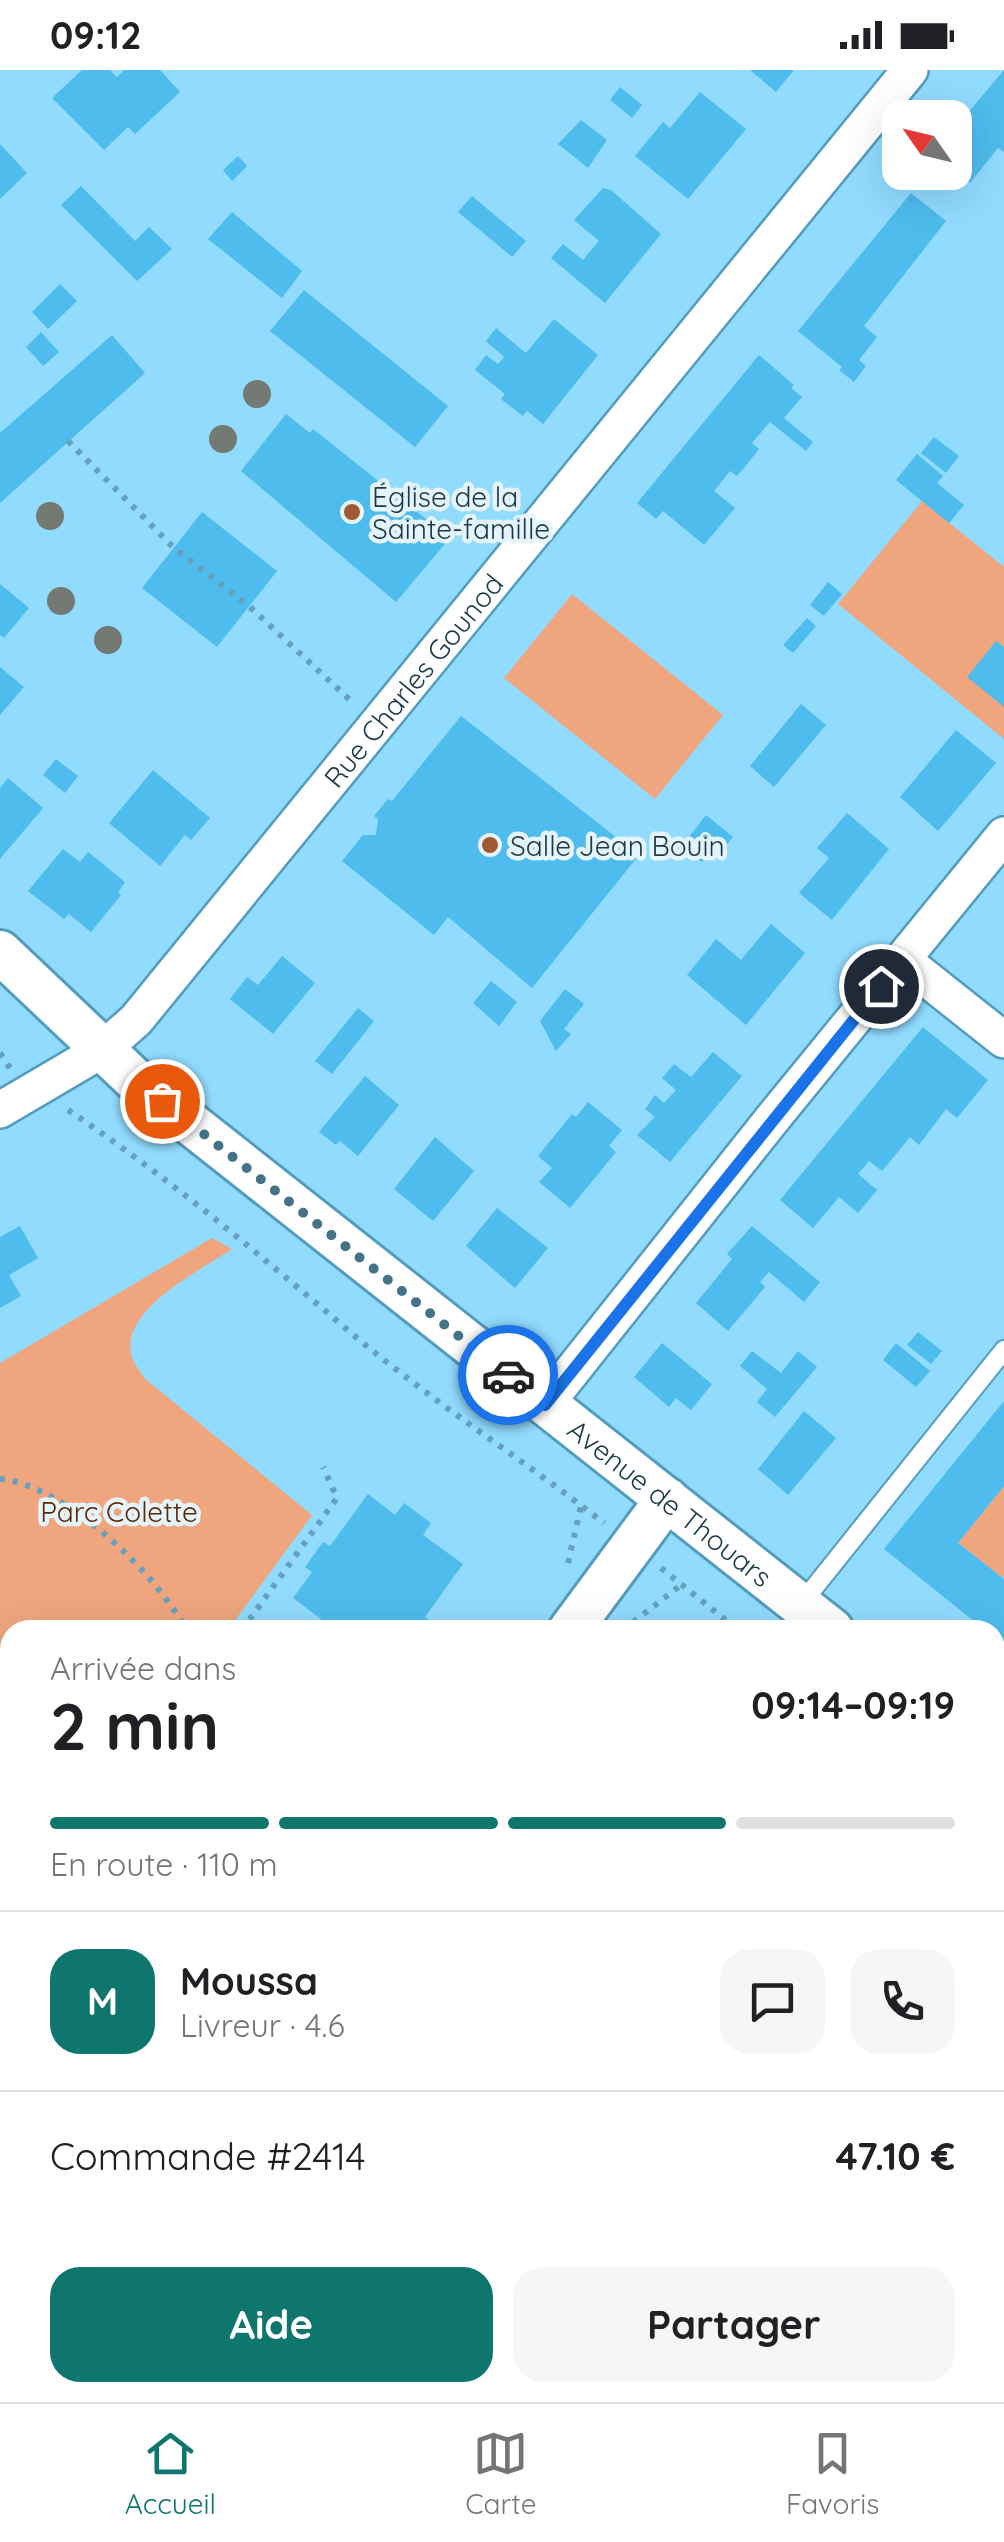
<!DOCTYPE html>
<html lang="fr">
<head>
<meta charset="utf-8">
<style>
	body { margin:0; font-family:Quicksand,sans-serif; background:#f6f6f6; color:#202124; height:100vh; display:flex; flex-direction:column; font-size:38px; white-space:nowrap }
	* { box-sizing:border-box; margin:0 }
	p { font-size:32px; color:#757577 }
	.icon { flex:none; width:55px; height:55px; fill:none; stroke:currentColor; stroke-width:2; stroke-linecap:round; stroke-linejoin:round }
	.map { position:relative; flex:1; overflow:hidden }
	.side { position:absolute; left:0px; top:1550px; width:1005px; height:782px; display:flex; flex-direction:column; background:#fff; border-radius:30px 30px 0 0; box-shadow:0 10px 40px #0002 }
	.side>* { flex:none }
	.needle { width:65px; rotate:304deg }
	.buttons { position:absolute; left:882px; top:30px; display:grid; gap:20px }
	.buttons a { display:grid; place-items:center; width:90px; height:90px; border-radius:20px; background:#fff; box-shadow:0 10px 40px #0002; font-size:50px }
	.pin { position:absolute; display:grid; place-items:center; width:85px; height:85px; color:#fff; margin:-42px; border:5px solid #fff; border-radius:50%; box-shadow:0 2px 10px #0007 }
	.courier { position:absolute; display:grid; place-items:center; width:100px; height:100px; margin:-50px; border:8px solid #1a73e8; border-radius:50%; background:#fff; color:#222; box-shadow:0 2px 12px #0007 }
	.head em { font-style:normal; font-weight:700 }
	.head div { display:flex; flex-direction:column-reverse }
	.head { display:flex; align-items:center; justify-content:space-between; height:170px; padding:0 50px }
	h1 { font-size:65px; font-weight:700; line-height:75px }
	.bar { display:grid; grid-template-columns:repeat(4,1fr); gap:15px 10px; align-content:center; height:120px; padding:0 50px }
	.bar i { height:12px; border-radius:8px; background:#e0e0e0 }
	.bar .active { background:#0f766e }
	.bar p { grid-column:span 4 }
	.line { display:flex; align-items:center; gap:25px; padding:0 50px; border-top:2px solid #e0e0e0 }
	.line div { flex:1 }
	.round { display:grid; place-items:center; flex:none; width:105px; height:105px; border-radius:30px; background:#f6f6f6 }
	.cta { display:flex; gap:20px; margin-top:auto; padding:20px 50px }
	.cta a { flex:1; height:115px; border-radius:30px; background:#0f766e; color:#fff; font-size:40px; font-weight:700; line-height:115px; text-align:center }
	.cta a+a { background:#f6f6f6; color:#202124 }
	.status { display:flex; justify-content:space-between; align-items:center; height:70px; padding:0 50px; background:#fff; direction:ltr }
	.status svg { height:28px; fill:currentColor }
	.menu { display:flex; justify-content:space-around; align-items:center; height:140px; border-top:2px solid #e0e0e0; background:#fff; font-size:28px; color:#757577 }
	.menu a { display:grid; justify-items:center; gap:5px }
	.menu .active { color:#0f766e }
	.map>svg:first-child { display:block }
	.built { fill:#7ccdf2 }
	.green { fill:#efa67e }
	.building { fill:#4ebcec }
	.lines { fill:none; stroke-linecap:round; stroke-linejoin:round }
	.service-casing { stroke:#529cbe; stroke-width:22 }
	.minor-casing { stroke:#529cbe; stroke-width:40 }
	.tertiary-casing { stroke:#529cbe; stroke-width:48 }
	.path { stroke:#66a0bc; stroke-width:6; stroke-dasharray:5 8; stroke-linecap:butt }
	.service { stroke:#fff; stroke-width:18 }
	.minor { stroke:#fff; stroke-width:35 }
	.tertiary { stroke:#fff; stroke-width:42 }
	.tree { fill:#757974 }
	.done { stroke:#447287; stroke-width:10; stroke-dasharray:0 18 }
	.route { stroke:#1a73e8; stroke-width:12 }
	.poi-dot { fill:#9f592f; stroke:#e5f3fa; stroke-width:4 }
	.labels { text-anchor:middle; dominant-baseline:central; stroke-width:9; stroke-linejoin:round; paint-order:stroke }
	.poi-label { font-size:28px; fill:#1a3947; stroke:#e5f3fa; text-anchor:start }
	.street-label { font-size:28px; fill:#1a3947; stroke:#e5f3fa }
	.park-label { font-size:28px; fill:#5e2902; stroke:#e5f3fa }
</style>
</head>
<body>
<div class="status"><b>09:12</b><svg viewBox="0 0 49 12"><path d="M0 12V9h3v3zM5 12V6h3v6zM10 12V3h3v9zM15 12V0h3v12zM26 1h20v11H26zM47 4h2v5h-2z"/></svg></div>
<div class="map">
<svg width="1004" height="2332" viewBox="0 0 1004 2332">
	<rect width="100%" height="100%" fill="#91dbff"/>
	<!-- built -->
	<path class="built" d="M995,1824l9,7v501h-943l7,-10h927z"/>
	<!-- green -->
	<path class="green" d="M922,431l82,66v172l-166,-135z
		M572,524l151,121 -68,84 -151,-121z
		M212,1168l20,11c-32,22 -114,61 -100,108 2,7 9,15 12,21l168,137 -84,115h-218v292l-10,13v-572z
		M1004,1416v93l-46,-36z"/>
	<!-- building -->
	<path class="building" d="M82,0h28l7,7 7,-7h36l20,22 -45,42 -7,-7 -24,23 -52,-52z
		M750,0h44l-18,22z
		M1004,0v82l-6,-4 -28,35 -15,-12v-43z
		M620,17l22,18 -10,13 -22,-18z
		M700,22l46,37 -58,70 -53,-43 28,-34 7,6z
		M581,50l26,20 -19,28 -30,-24z
		M0,74l27,29 -27,26z
		M238,86l9,10 -15,15 -9,-11z
		M81,116l54,55 14,-14 23,22 -35,32 -76,-76z
		M603,118l8,2 50,44 -56,69 -54,-45 12,-14 20,16 16,-19 -25,-21z
		M911,123l35,28 -82,105 13,11 -18,23 7,6 -12,16 -15,-12 3,-3 -44,-36z
		M472,126l54,45 -14,16 -54,-45z
		M232,142l70,59 -20,27 -74,-59z
		M60,214l17,17 -29,28 -16,-17z
		M304,220l144,116 -33,41 -145,-116z
		M554,249l44,36 -55,69 -16,-13 -4,5 -22,-17 4,-5 -30,-24 11,-15 12,9 6,-7 -18,-16 10,-13 30,25z
		M41,262l18,20 -16,14 -17,-19z
		M112,265l33,38 -145,130v-70z
		M759,285l35,30 -3,3 11,9 -18,21 29,24 -7,9 -36,-29 -18,21 7,6 -11,14 -11,13 -7,-5 -16,20 21,17 -31,37 -41,-34 -7,8 -19,-16z
		M286,344l24,19 3,-4 137,109 -54,64 -155,-131z
		M934,367l25,19 -13,17 -25,-20z
		M917,384l26,22 -6,7 27,22 -15,18 -53,-43z
		M202,442l75,59 -60,76 -75,-59z
		M828,512l14,12 -18,22 -14,-11z
		M0,514l29,24 -25,30 -4,-3z
		M807,548l9,8 -23,27 -10,-8z
		M996,571l8,6v60l-37,-30z
		M0,597l24,20 -24,28z
		M801,634l25,21 -52,62 -24,-21z
		M461,646l178,139 -107,133 -84,-71 -14,18 -92,-74 21,-26h13l2,-16 -4,-3 14,-17 4,2z
		M956,660l40,33 -58,68 -38,-34z
		M56,689l22,17 -13,17 -22,-18z
		M153,700l57,48 -19,22 -6,-5 -25,31 -51,-43z
		M8,708l35,30 -43,51v-71z
		M847,743l42,36 -57,71 -33,-27 30,-35 -12,-10z
		M706,745l27,22 -13,16 -6,-5 -12,14 -20,-16z
		M63,779l17,13 8,-10 37,30 -7,10 3,3 -30,37 -22,-18 -5,5 -36,-28z
		M771,854l34,29 -59,72 -59,-50 29,-36 25,21z
		M282,886l33,27 -42,51 -43,-35 17,-22 11,8z
		M491,911l26,21 -18,24 -26,-23z
		M565,919l19,15 -20,25 7,5 -15,17 -16,-30z
		M358,938l16,13 -42,53 -17,-13z
		M923,957l65,53 -31,38 -11,-9 -27,36 -9,-8 -28,34 -13,-10 -11,13 19,16 -19,23 -19,-16 -26,31 -33,-28z
		M713,982l29,24 -72,86 -33,-27 18,-18 -10,-8 10,-14 9,8 12,-13 -14,-12 12,-14 17,13z
		M365,1006l34,29 -41,51 -18,-15 -4,4 -17,-13z
		M588,1032l34,28 -13,16 7,6 -46,56 -31,-26 13,-14 -14,-12 34,-42 4,3z
		M435,1067l39,34 -41,50 -39,-32z
		M497,1138l51,40 -33,40 -49,-42z
		M20,1156l18,32 -29,17 12,21 -21,12v-71z
		M752,1156l68,56 -16,20 -35,-30 -9,10 5,5 -37,44 -32,-28 36,-44 -5,-5z
		M918,1262l24,19 -11,13 -24,-19z
		M662,1273l50,41 -21,26 -15,-12 -7,9 -35,-30z
		M896,1273l34,28 -14,16 -33,-27z
		M752,1281l29,22 17,-22 19,16 -42,50 -18,-15 10,-13 -27,-23z
		M1004,1331v85l-46,57 46,36v66l-9,-7v-8h-10l-101,-81z
		M804,1341l32,27 -48,57 -30,-26z
		M368,1424l27,21 9,-12 27,20 -8,12 40,29 -38,53 7,5 -6,8h-111l6,-11 -28,-21 19,-26 -7,-5 18,-25 7,4z
		M10,1898v149l-10,13v-134l8,-11 -7,-5z
		M1004,2055v80l-9,1v-79z
		M1004,2170v162h-50l1,-10h40v-150z
		M81,2322h185l1,10h-193z
		M378,2322h152l1,10h-152z
		M697,2322h98l1,10h-123l24,-6z"/>
	<g class="lines">
		<!-- service casing -->
		<g class="service-casing">
			<path id="service" d="M801,1534l203,-254"/>
		</g>
		<!-- minor casing -->
		<g class="minor-casing">
			<g id="minor">
				<path d="M903,890l101,80"/>
				<path id="s1" d="M0,1040l102,-60 34,-30 774,-950"/>
				<path d="M545,1335l228,-287 231,-283"/>
			</g>
		</g>
		<!-- tertiary casing -->
		<g class="tertiary-casing">
			<g id="tertiary">
				<path id="s2" d="M0,882l134,127 698,551"/>
				<path d="M570,1560l97,-131"/>
				<path d="M995,1687l9,7"/>
				<path d="M0,2319l10,-13"/>
			</g>
		</g>
		<!-- path -->
		<path class="path" d="M68,371l106,107 75,58 102,95
			M0,983l10,15
			M68,1040c97,65 186,140 275,216 82,71 175,130 261,197
			M0,1409c65,6 157,95 186,151
			M568,1493l13,-57
			M661,1498l77,62
			M242,1560l95,-132 -14,-31
			M623,1560l58,-45
			M0,1691l10,7
			M995,1761l9,7
			M0,1824l10,-8
			M0,1882l10,-13"/>
		<!-- service -->
		<use href="#service" class="service"/>
		<!-- minor -->
		<use href="#minor" class="minor"/>
		<!-- tertiary -->
		<use href="#tertiary" class="tertiary"/>
	</g>
	<!-- trees -->
	<g class="tree">
		<circle cx="257" cy="324" r="14"/>
		<circle cx="223" cy="369" r="14"/>
		<circle cx="50" cy="446" r="14"/>
		<circle cx="61" cy="531" r="14"/>
		<circle cx="108" cy="570" r="14"/>
	</g>
	<g class="lines">
		<!-- done -->
		<path class="done" d="M162,1031l346,274"/>
		<!-- route -->
		<path class="route" d="M508,1305l37,30 336,-419"/>
	</g>
	<!-- markers -->
	<g class="poi-dot">
		<circle cx="352" cy="442" r="10"/>
		<circle cx="490" cy="775" r="10"/>
	</g>
	<g class="labels">
		<!-- poi labels -->
		<g class="poi-label">
			<text x="372" y="426">Église de la<tspan x="372" dy="32">Sainte-famille</tspan></text>
			<text x="510" y="775">Salle Jean Bouin</text>
		</g>
		<!-- street labels -->
		<g class="street-label">
			<text stroke="none"><textPath href="#s1" startOffset="602">Rue Charles Gounod</textPath></text>
			<text stroke="none"><textPath href="#s2" startOffset="868">Avenue de Thouars</textPath></text>
		</g>
		<!-- park labels -->
		<g class="park-label">
			<text x="119" y="1441">Parc Colette</text>
		</g>
	</g>
</svg>
<div class="buttons">
<a><svg class="needle" viewBox="-14 -14 28 28"><path d="M0-13l5 13h-10z" fill="#e53935"/><path d="M0 13l5-13h-10z" fill="#757577"/></svg></a>
</div>
<div class="pin" style="left:162px;top:1031px;background:#ea580c"><svg class="icon" aria-label="bag" viewBox="0 0 24 24"><path d="M5 8h14l-1 12H6zM9 8a3 3 0 0 1 6 0"/></svg></div>
<div class="pin" style="left:881px;top:916px;background:#1f2937"><svg class="icon" aria-label="home" viewBox="0 0 24 24"><path d="M3 11l9-7 9 7M6 9v11h12V9"/></svg></div>
<div class="courier" style="left:508px;top:1305px"><svg class="icon" aria-label="car" viewBox="0 0 24 24"><path d="M5 17H2v-5l4-1 3-4h7l3 4 3 1v5h-3M9 17h6M6 11h13"/><circle cx="7" cy="17" r="2"/><circle cx="17" cy="17" r="2"/></svg></div>
<section class="side">
<div class="head"><div><h1>2 min</h1><p>Arrivée dans</p></div><em>09:14–09:19</em></div>
<div class="bar"><i class="active"></i><i class="active"></i><i class="active"></i><i></i><p>En route · 110 m</p></div>
<div class="line" style="height:180px"><b class="round" style="background:#0f766e;color:#fff">M</b><div><b>Moussa</b><p>Livreur · 4.6</p></div><a class="round"><svg class="icon" aria-label="chat" viewBox="0 0 24 24"><path d="M4 5h16v11H9l-5 4z"/></svg></a><a class="round"><svg class="icon" aria-label="phone" viewBox="0 0 24 24"><path d="M5 4h4l2 5-3 2q2 4 5 5l2-3 5 2v4C11 20 4 13 5 4z"/></svg></a></div>
<div class="line" style="height:130px"><div>Commande #2414</div><b>47.10 €</b></div>
<div class="cta"><a>Aide</a><a>Partager</a></div>
</section>
</div>
<nav class="menu">
<a class="active"><svg class="icon" aria-label="home" viewBox="0 0 24 24"><path d="M3 11l9-7 9 7M6 9v11h12V9"/></svg>Accueil</a>
<a><svg class="icon" aria-label="map" viewBox="0 0 24 24"><path d="M3 6l6-2 6 2 6-2v14l-6 2-6-2-6 2zM9 4v14M15 6v14"/></svg>Carte</a>
<a><svg class="icon" aria-label="saved" viewBox="0 0 24 24"><path d="M7 4h10v16l-5-4-5 4z"/></svg>Favoris</a>
</nav>
</body>
</html>
